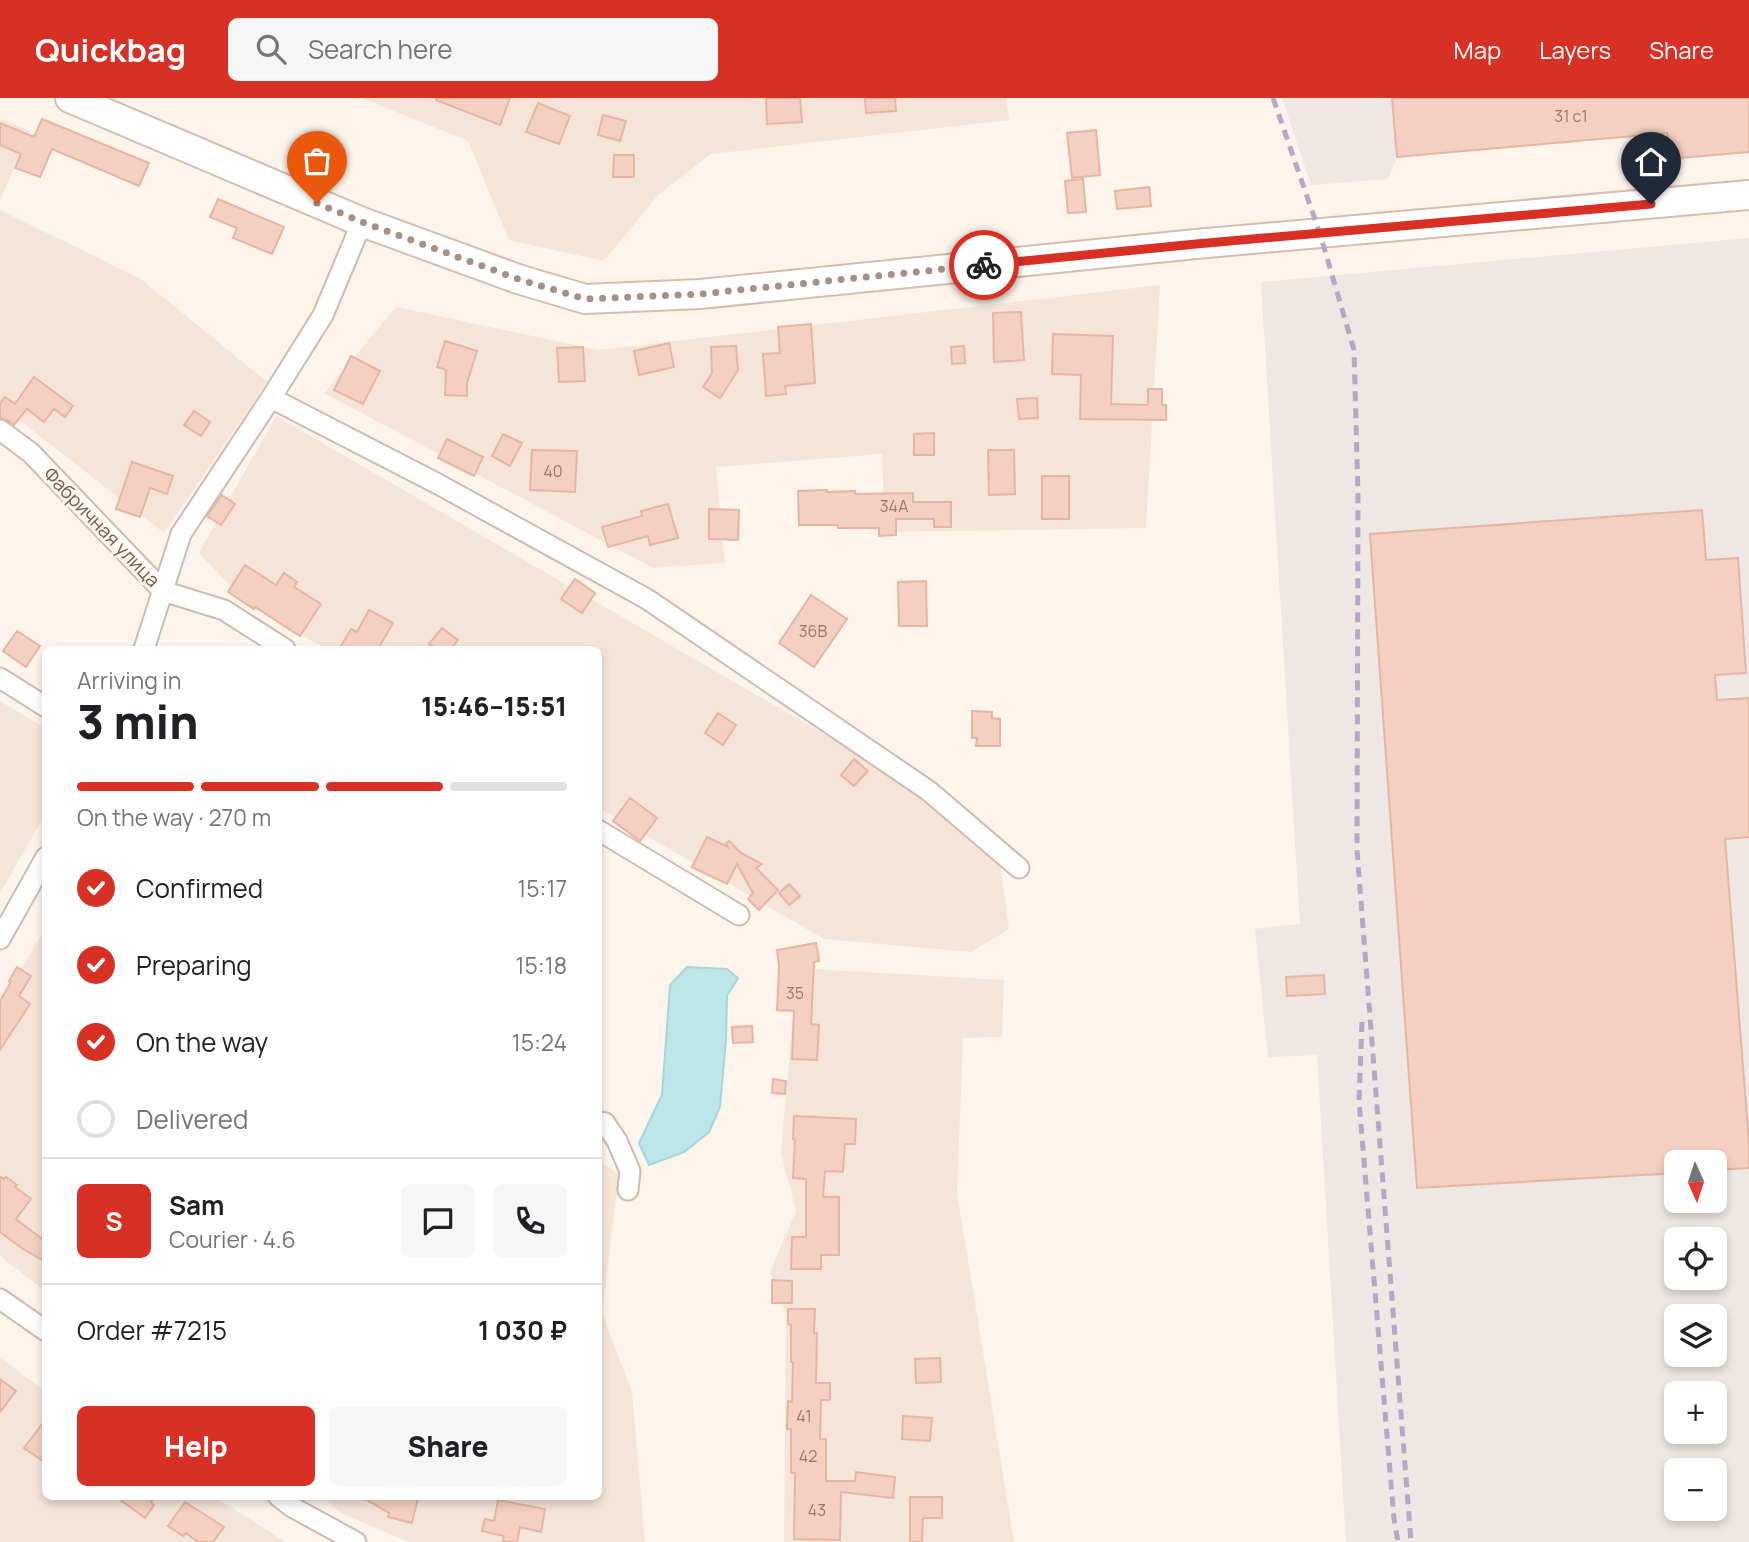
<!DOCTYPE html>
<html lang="en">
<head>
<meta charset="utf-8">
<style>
	body { margin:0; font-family:Manrope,sans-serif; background:#f6f6f6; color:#202124; height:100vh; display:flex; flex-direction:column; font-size:26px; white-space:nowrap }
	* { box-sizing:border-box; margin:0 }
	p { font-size:23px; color:#757577 }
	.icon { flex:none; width:38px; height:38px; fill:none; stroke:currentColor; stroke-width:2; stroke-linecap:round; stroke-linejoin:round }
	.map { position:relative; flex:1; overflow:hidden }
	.panel { position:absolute; left:42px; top:548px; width:560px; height:854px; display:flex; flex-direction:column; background:#fff; border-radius:10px; box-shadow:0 4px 10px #0003 }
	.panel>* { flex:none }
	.needle { width:46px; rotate:177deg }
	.buttons { position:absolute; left:1664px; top:1052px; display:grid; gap:14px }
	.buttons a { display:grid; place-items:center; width:63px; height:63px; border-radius:10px; background:#fff; box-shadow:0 4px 10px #0003; font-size:35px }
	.pin { position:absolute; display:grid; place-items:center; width:60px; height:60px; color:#fff; margin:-72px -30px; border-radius:50% 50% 50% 0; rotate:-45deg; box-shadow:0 0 7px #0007 }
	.pin .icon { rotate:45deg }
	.courier { position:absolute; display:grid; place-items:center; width:70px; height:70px; margin:-35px; border:5px solid #d93025; border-radius:50%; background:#fff; color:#222; box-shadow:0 2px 9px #0007 }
	.headline em { font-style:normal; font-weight:800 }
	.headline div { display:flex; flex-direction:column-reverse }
	.headline { display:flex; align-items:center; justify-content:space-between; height:119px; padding:0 35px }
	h1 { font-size:46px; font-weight:800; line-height:52px }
	.bar { display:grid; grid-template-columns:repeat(4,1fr); gap:10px 7px; align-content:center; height:84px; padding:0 35px }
	.bar i { height:9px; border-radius:5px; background:#e0e0e0 }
	.bar .current { background:#d93025 }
	.bar p { grid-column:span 4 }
	.line { display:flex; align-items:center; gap:18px; padding:0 35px; border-top:2px solid #e0e0e0 }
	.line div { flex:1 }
	.round { display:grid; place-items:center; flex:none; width:74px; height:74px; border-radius:10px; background:#f6f6f6 }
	ol { padding:0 35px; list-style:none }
	li { display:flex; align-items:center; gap:21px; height:77px }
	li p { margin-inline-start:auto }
	li .icon { padding:7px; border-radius:50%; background:#d93025; color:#fff; stroke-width:4 }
	li:last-child { color:#757577 }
	li i { width:38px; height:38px; border:4px solid #e0e0e0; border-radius:50% }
	.primary-button { display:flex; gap:14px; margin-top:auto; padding:14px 35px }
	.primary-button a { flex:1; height:80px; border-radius:10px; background:#d93025; color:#fff; font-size:28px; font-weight:800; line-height:80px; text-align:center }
	.primary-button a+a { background:#f6f6f6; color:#202124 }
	header { display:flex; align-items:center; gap:42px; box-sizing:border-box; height:98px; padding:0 35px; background:#d93025; color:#fff }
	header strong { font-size:33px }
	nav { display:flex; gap:38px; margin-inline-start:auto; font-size:24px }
	.search { width:490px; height:63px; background:#f6f6f6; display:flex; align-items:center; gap:18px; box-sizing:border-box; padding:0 24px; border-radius:10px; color:#757577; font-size:26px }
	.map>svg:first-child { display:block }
	.residential { fill:#f5e5d9 }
	.industrial { fill:#eee7e3; fill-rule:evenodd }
	.water { fill:#bee6e8; stroke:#a4d7da; stroke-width:2 }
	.building { fill:#f3d0c2; stroke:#e6b5a2; stroke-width:2 }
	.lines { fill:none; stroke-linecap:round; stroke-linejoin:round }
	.street-casing { stroke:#d0baaf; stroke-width:23 }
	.secondary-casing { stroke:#d6bcaf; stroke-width:32 }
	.street { stroke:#fff; stroke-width:19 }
	.secondary { stroke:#fff; stroke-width:28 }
	.rail { stroke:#b6a7c8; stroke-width:5; stroke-dasharray:10 7; stroke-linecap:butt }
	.done { stroke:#a78f84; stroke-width:7; stroke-dasharray:0 12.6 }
	.route { stroke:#d93025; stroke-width:9 }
	.labels { text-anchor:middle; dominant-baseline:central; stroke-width:6; stroke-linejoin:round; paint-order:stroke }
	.number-label { font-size:16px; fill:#98766a }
	.street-label { font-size:19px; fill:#79584c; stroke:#fff8f1 }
</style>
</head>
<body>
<header>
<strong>Quickbag</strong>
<div class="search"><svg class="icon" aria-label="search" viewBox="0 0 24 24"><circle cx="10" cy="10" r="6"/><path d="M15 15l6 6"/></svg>Search here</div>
<nav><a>Map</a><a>Layers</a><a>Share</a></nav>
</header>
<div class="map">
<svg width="1749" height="1444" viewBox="0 0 1749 1444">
	<rect width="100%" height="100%" fill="#fdf4eb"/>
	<!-- residential -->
	<path class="residential" d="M362,0h644l3,22 -298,34 -53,41 -54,66 -95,-21 -41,-99z
		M0,21l30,12 -30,69z
		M0,112l141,69 126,103 -103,151 -164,-128z
		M1160,187l-14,243 -261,4 -3,-78 -166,13 9,96 -72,5 -329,-175 72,-86 202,43z
		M276,318l610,354 114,94 9,65 -38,23 -147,-13 -225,-131 -1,-159h-272l-78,-45 -49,-51z
		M0,603l45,27 1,85 -46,80z
		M45,831v362l-45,-35v-253z
		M797,870l207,12 -2,57 -39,1 -6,155 57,349h-230l2,-228 -16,-42 26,-61 -15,-58z
		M599,1063l20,13 -17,139 30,79 13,150h-236l-64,-27 -25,-19h278z
		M0,1260l45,33 1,105h167l73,46h-286z"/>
	<!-- industrial -->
	<path class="industrial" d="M1282,0h467l-80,61 -3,-26 -269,24 -9,22 -77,6z
		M1749,140v1304h-403l-29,-487 -49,2 -13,-128 45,-5 -39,-642zM1676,1064h39v38h-39zM1676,1141h39v39h-39zM1676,1218h39v38h-39zM1676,1295h39v39h-39zM1676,1372h39v38h-39z"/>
	<!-- water -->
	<path class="water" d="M687,869l40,2 11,9 -11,18 -1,44 -6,67 -11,25 -25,20 -35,13 -10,-22 23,-48 8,-110z"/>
	<!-- building -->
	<path class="building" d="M436,0h74l-10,27 -64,-25z
		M766,0h34l2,24 -35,2z
		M865,0h30l1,13 -30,2z
		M1392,0h357v54l-80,7 -2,-26 -270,24z
		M538,5l32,13 -11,28 -33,-12z
		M603,17l23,6 -6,20 -22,-6z
		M42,21l107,44 -10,23 -87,-37 -12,28 -25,-9 6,-14 -21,-9v-22l34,14z
		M1096,32l4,45 -28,3 -5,-45z
		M614,57h20v22h-21z
		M1083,81l3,33 -18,1 -3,-32z
		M1149,89l2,19 -34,3 -2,-18z
		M218,101l66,28 -12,27 -39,-16 4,-10 -27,-11z
		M1021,214l3,48 -30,2 -1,-49z
		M811,226l4,59 -30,3 1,8 -20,2 -3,-42 17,-1 -2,-26z
		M1053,236l60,2 -2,68 37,1v-16h14v16h4v15l-86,-1 1,-44 -29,-1z
		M445,243l32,10 -10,32v13l-22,-1 1,-25 -9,-3z
		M669,245l5,24 -35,8 -5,-24z
		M736,248l2,24 -18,28 -17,-11 9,-14 -1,-26z
		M964,248l1,17 -13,1 -1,-17z
		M583,249l2,34 -26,1 -2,-34z
		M351,258l29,15 -17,33 -29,-14z
		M34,279l39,29 -8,11 -11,-8 -10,13 -17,-13 -13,16 -7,-5 -7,-2v-15l5,-6 10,7z
		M1037,300l1,20 -19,1 -2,-20z
		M194,313l16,11 -9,14 -17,-11z
		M934,335v22h-20v-21z
		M503,336l19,9 -12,23 -18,-10z
		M447,341l36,18 -9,19 -36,-18z
		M532,352l45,1 -2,41 -45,-2z
		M988,352h26l1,44 -26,1z
		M132,364l41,14 -6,18 -17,-6 -10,29 -24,-8z
		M1042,378h27v43h-27z
		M827,392v2l28,-1v3l58,-1v9h38v25h-17v-8h-38v16l-17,1v-8h-41v-3h-39l-1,-34z
		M222,397l13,9 -14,21 -14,-9z
		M668,406l10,34 -28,7 -2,-9 -40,11 -6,-20 40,-11 -1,-5z
		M709,411l30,1 -1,30 -29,-1z
		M1702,412l4,50 32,-2 8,115 -31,2 2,25 32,-2v139l-24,2 24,304v25l-34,2v-8h-39v11l-259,15 -47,-654z
		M245,467l31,20 8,-12 13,9 -3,5 27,17 -21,32 -45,-29 -1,2 -26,-17z
		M575,481l20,14 -13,20 -21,-14z
		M926,483l1,45h-28l-1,-44z
		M811,497l36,24 -33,48 -35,-24z
		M369,512l24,13 -15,26h-39l12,-20 6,3z
		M442,530l16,12 -7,9h-15l-7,-5z
		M17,533l23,15 -14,21 -23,-16z
		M972,613l20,1v6l8,1v27h-24l1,-8h-5z
		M718,615l18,12 -13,20 -18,-12z
		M854,661l14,12 -14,15 -13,-11z
		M630,700l27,20 -17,23 -27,-20z
		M707,739l21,10 -2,-4 3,-2 12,12 21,11 -6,4 22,22 -19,20 -11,-11 5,-6 -16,-29 -10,20 -35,-17z
		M789,786l11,12 -11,9 -10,-12z
		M816,845l3,18 -5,1 -3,62 8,1 -2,35 -25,-1 2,-48 -17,-1 2,-45 -2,-15z
		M17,869l14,9 -12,20 11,8 -30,46v-49l11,-19 -2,-1z
		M1324,877l1,19 -38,2 -1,-19z
		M752,928l1,16 -20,1 -1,-16z
		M773,981l13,2 -1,13 -13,-1z
		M794,1018l62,3 -1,25h-10l-2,28 -18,-1 -2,26h16v58h-18v14h-30l1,-32h14v-58l-13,-1 2,-38 -2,-1z
		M0,1079l4,2 2,-2 11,8 -2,2 16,12 -15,20 30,23v20l-23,-13 -23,-17z
		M772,1182l20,1v22h-20z
		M788,1211h27l-1,24h3l-1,50h14v17h-9l-1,39h6v42h29l1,-9 39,5 -2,21 -52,-6 -1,48 -46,-1 1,-66h-4v-44h-4l1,-28 4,1 1,-40h-2v-37l-3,-1z
		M940,1260l1,24 -25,1 -1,-24z
		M0,1281l16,12 -16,21z
		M903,1318l29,2 -2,23 -28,-2z
		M46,1321v44l-22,-15z
		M115,1398h40l-4,6 3,3 -9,13z
		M360,1398h51l7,2 -6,25 -24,-6 1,-4z
		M910,1399h32v21h-19l-1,24h-12z
		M498,1402l47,9 -4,23 -21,-5 -3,15h-14l1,-6 -22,-5 3,-12 9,2z
		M185,1404l39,25 -11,15h-15l-12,-9 -3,3 -15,-10z"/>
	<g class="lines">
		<!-- street casing -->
		<g class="street-casing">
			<path id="street" d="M271,300l167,86 209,115 282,192 90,77
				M0,332l31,23 132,138 61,19 61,39
				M144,551l37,-115 90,-136 52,-83 39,-93
				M0,580l46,29
				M598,732l141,85
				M0,841l46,-82
				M598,1024l7,1 12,18 13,30 -2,19
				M0,1201l46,32
				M278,1398l14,11 64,35"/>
		</g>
		<!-- secondary casing -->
		<g class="secondary-casing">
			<path id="secondary" d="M70,0l292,124 156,57 67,20 115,-5 496,-50 553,-49"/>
		</g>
		<!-- street -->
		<use href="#street" class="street"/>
		<!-- secondary -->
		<use href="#secondary" class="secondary"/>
		<!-- rail -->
		<path class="rail" d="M1273,0l47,136 34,116 4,146 -1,354 54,692
			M1362,924l-3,79 35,418 4,23"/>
	</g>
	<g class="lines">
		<!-- done -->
		<path class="done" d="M317,105l45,19 156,57 67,20 115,-5 284,-29"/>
		<!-- route -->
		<path class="route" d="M984,167l212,-21 455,-40"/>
	</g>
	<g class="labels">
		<!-- number labels -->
		<g class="number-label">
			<text x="1571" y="18">31 c1</text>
			<text x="553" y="373">40</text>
			<text x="894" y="408">34А</text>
			<text x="813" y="533">36В</text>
			<text x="795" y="895">35</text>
			<text x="804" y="1318">41</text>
			<text x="808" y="1358">42</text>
			<text x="817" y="1412">43</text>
		</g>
		<!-- street labels -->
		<g class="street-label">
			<text transform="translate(102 429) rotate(46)">Фабричная улица</text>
		</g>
	</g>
</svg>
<div class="buttons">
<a><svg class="needle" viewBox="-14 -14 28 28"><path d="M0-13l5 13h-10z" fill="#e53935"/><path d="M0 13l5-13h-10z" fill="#757577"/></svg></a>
<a><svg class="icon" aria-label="locate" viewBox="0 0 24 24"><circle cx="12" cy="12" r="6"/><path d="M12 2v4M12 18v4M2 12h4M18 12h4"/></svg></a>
<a><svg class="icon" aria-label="layers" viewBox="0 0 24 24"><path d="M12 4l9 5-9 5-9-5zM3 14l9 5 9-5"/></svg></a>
<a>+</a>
<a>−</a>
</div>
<div class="pin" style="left:317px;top:105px;background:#ea580c"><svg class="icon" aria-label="bag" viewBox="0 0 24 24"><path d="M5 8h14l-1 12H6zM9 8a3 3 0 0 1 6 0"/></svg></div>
<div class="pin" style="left:1651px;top:106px;background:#1f2937"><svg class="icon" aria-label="home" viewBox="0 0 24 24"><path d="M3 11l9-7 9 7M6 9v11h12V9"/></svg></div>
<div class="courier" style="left:984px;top:167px"><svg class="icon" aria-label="bike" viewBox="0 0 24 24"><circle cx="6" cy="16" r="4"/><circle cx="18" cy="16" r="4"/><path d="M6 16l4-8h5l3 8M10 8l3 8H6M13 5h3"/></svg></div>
<section class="panel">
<div class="headline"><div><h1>3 min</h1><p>Arriving in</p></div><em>15:46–15:51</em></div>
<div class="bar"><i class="current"></i><i class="current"></i><i class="current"></i><i></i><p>On the way · 270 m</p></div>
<ol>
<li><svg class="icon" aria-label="check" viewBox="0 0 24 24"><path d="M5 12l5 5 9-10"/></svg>Confirmed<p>15:17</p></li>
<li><svg class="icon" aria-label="check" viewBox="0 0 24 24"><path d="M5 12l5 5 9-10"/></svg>Preparing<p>15:18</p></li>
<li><svg class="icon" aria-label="check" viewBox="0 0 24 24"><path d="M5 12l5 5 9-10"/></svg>On the way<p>15:24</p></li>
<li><i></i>Delivered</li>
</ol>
<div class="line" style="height:126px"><b class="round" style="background:#d93025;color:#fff">S</b><div><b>Sam</b><p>Courier · 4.6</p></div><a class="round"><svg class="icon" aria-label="chat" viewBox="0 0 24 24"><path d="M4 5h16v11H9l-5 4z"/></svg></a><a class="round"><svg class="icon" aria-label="phone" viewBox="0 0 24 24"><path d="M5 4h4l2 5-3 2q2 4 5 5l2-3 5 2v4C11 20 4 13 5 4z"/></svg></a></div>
<div class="line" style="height:91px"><div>Order #7215</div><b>1 030 ₽</b></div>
<div class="primary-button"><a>Help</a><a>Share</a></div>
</section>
</div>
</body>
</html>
